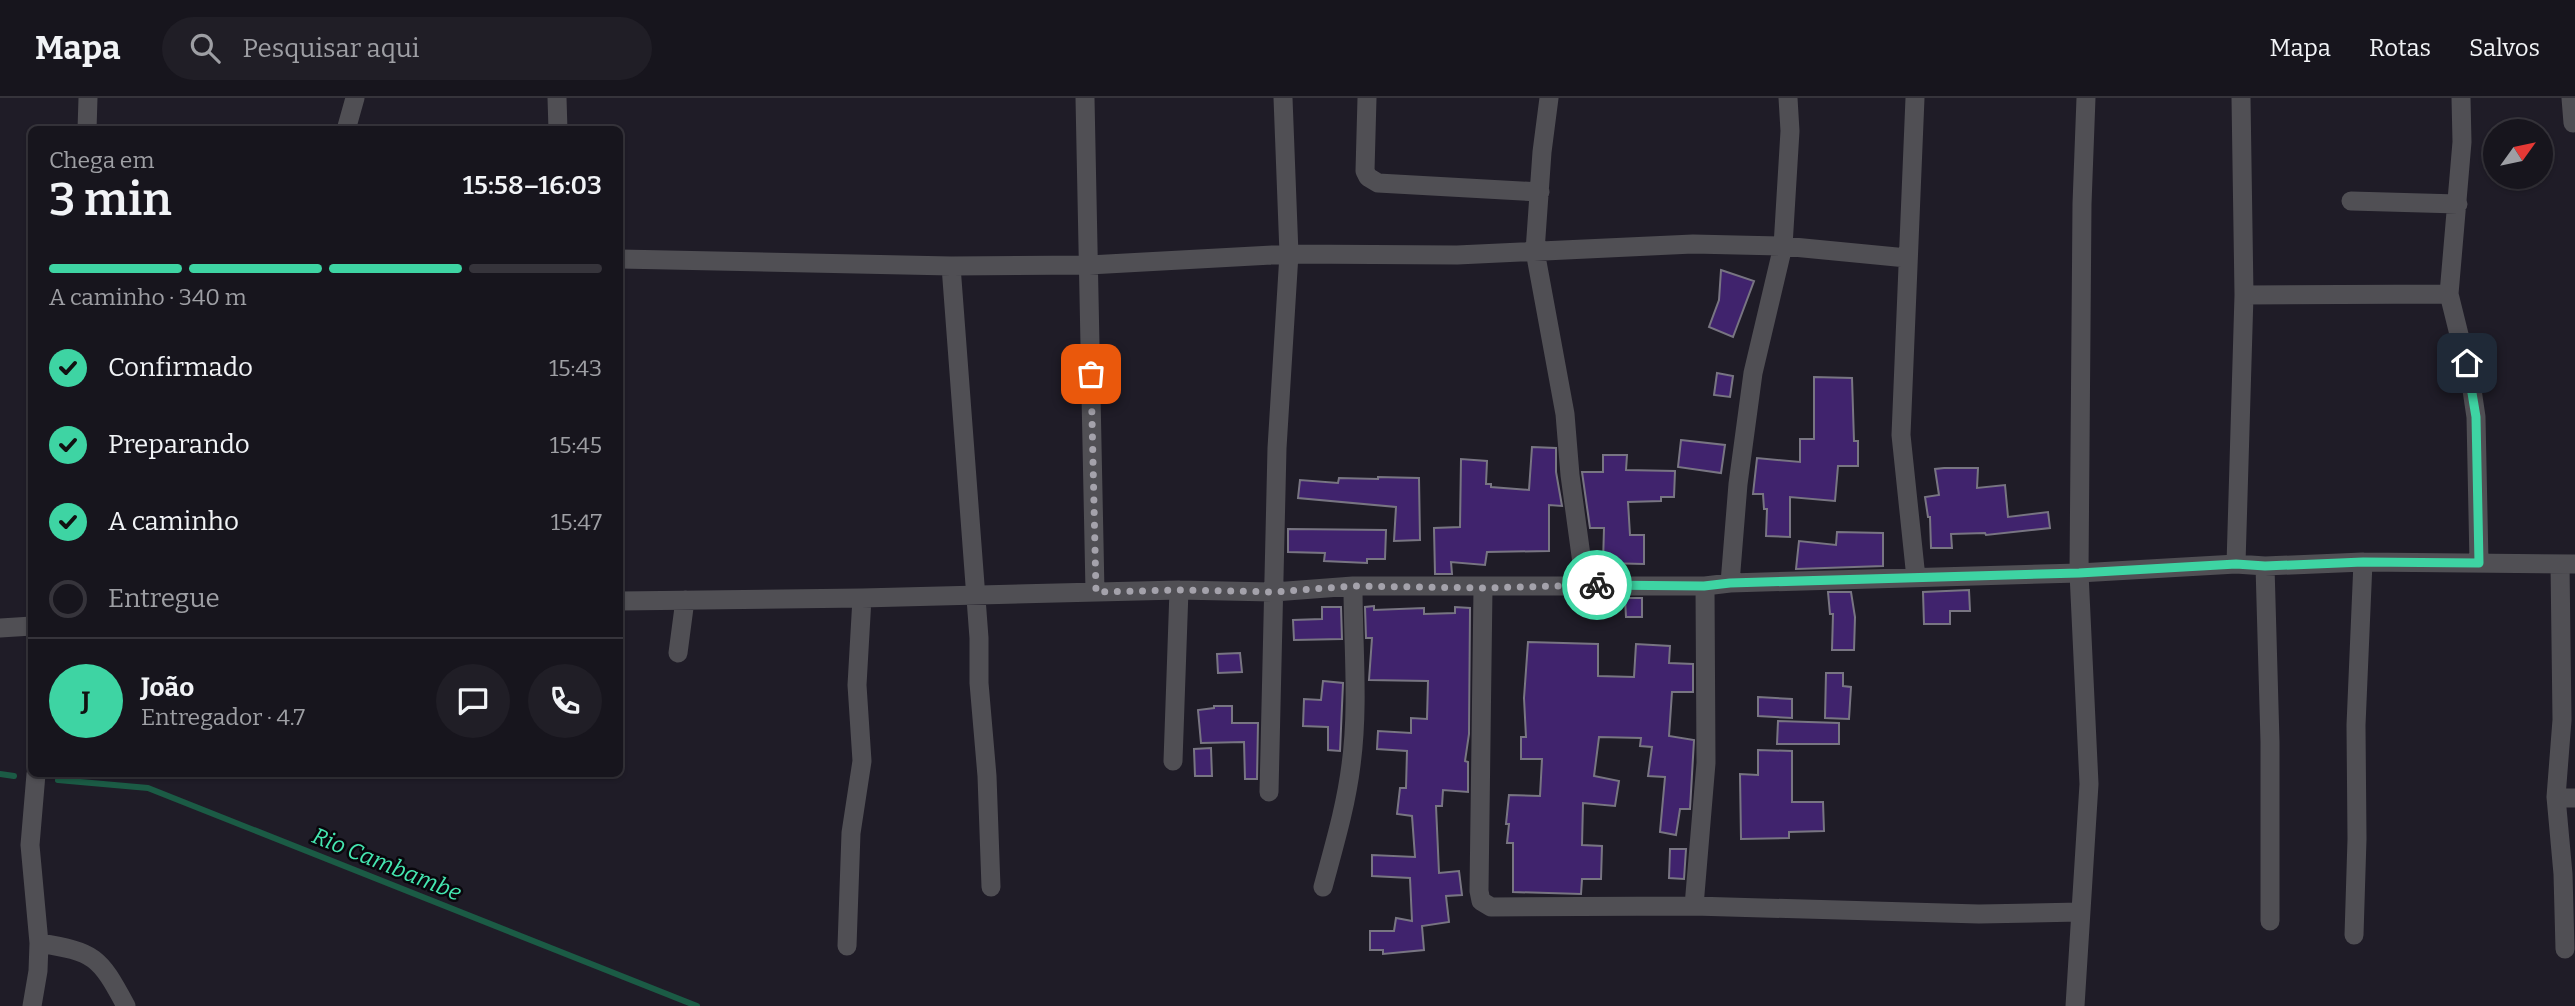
<!DOCTYPE html>
<html lang="pt">
<head>
<meta charset="utf-8">
<style>
	body { margin:0; font-family:Bitter,serif; background:#201e26; color:#f1f3f6; height:100vh; display:flex; flex-direction:column; font-size:26px; white-space:nowrap }
	* { box-sizing:border-box; margin:0 }
	p { font-size:23px; color:#9e9fa4 }
	.icon { flex:none; width:38px; height:38px; fill:none; stroke:currentColor; stroke-width:2; stroke-linecap:round; stroke-linejoin:round }
	.map { position:relative; flex:1; overflow:hidden }
	.panel { position:absolute; left:28px; top:28px; width:595px; height:651px; display:flex; flex-direction:column; background:#17151d; border-radius:10px; box-shadow:0 2px 5px #0004,0 0 0 2px #36343b }
	.panel>* { flex:none }
	.needle { width:46px; rotate:57deg }
	.fabs { position:absolute; left:2483px; top:21px; display:grid; gap:14px }
	.fabs a { display:grid; place-items:center; width:70px; height:70px; border-radius:50%; background:#17151d; box-shadow:0 2px 5px #0004,0 0 0 2px #36343b; font-size:35px }
	.pin { position:absolute; display:grid; place-items:center; width:60px; height:60px; color:#fff; margin:-30px; border-radius:14px; box-shadow:0 4px 10px #0006 }
	.courier { position:absolute; display:grid; place-items:center; width:70px; height:70px; margin:-35px; border:5px solid #3ed4a3; border-radius:50%; background:#fff; color:#222; box-shadow:0 2px 9px #0007 }
	.overview em { font-style:normal; font-weight:600 }
	.overview div { display:flex; flex-direction:column-reverse }
	.overview { display:flex; align-items:center; justify-content:space-between; height:119px; padding:0 21px }
	h1 { font-size:46px; font-weight:600; line-height:52px }
	.bar { display:grid; grid-template-columns:repeat(4,1fr); gap:10px 7px; align-content:center; height:84px; padding:0 21px }
	.bar i { height:9px; border-radius:5px; background:#36343b }
	.bar .on { background:#3ed4a3 }
	.bar p { grid-column:span 4 }
	.line { display:flex; align-items:center; gap:18px; padding:0 21px; border-top:2px solid #36343b }
	.line div { flex:1 }
	.round { display:grid; place-items:center; flex:none; width:74px; height:74px; border-radius:37px; background:#201e26 }
	ol { padding:0 21px; list-style:none }
	li { display:flex; align-items:center; gap:21px; height:77px }
	li p { margin-inline-start:auto }
	li .icon { padding:7px; border-radius:50%; background:#3ed4a3; color:#111; stroke-width:4 }
	li:last-child { color:#9e9fa4 }
	li i { width:38px; height:38px; border:4px solid #36343b; border-radius:50% }
	header { display:flex; align-items:center; gap:42px; box-sizing:border-box; height:98px; padding:0 35px; background:#17151d; border-bottom:2px solid #36343b }
	header strong { font-size:33px }
	nav { display:flex; gap:38px; margin-inline-start:auto; font-size:24px }
	.search { width:490px; height:63px; background:#201e26; display:flex; align-items:center; gap:18px; box-sizing:border-box; padding:0 24px; border-radius:38px; color:#9e9fa4; font-size:26px }
	.map>svg:first-child { display:block }
	.lines { fill:none; stroke-linecap:round; stroke-linejoin:round }
	.stream { stroke:#1b5b45; stroke-width:6 }
	.building { fill:#40236d; stroke:#787582; stroke-width:2 }
	.minor { stroke:#504f54; stroke-width:19 }
	.done { stroke:#a4a2ab; stroke-width:7; stroke-dasharray:0 12.6 }
	.route { stroke:#3ed4a3; stroke-width:9 }
	.labels { text-anchor:middle; dominant-baseline:central; stroke-width:5; stroke-linejoin:round; paint-order:stroke }
	.water-label { font-size:23px; font-style:italic; fill:#45e7b1; stroke:#08070c }
</style>
</head>
<body>
<header>
<strong>Mapa</strong>
<div class="search"><svg class="icon" aria-label="search" viewBox="0 0 24 24"><circle cx="10" cy="10" r="6"/><path d="M15 15l6 6"/></svg>Pesquisar aqui</div>
<nav><a>Mapa</a><a>Rotas</a><a>Salvos</a></nav>
</header>
<div class="map">
<svg width="2575" height="908" viewBox="0 0 2575 908">
	<rect width="100%" height="100%" fill="#1f1c27"/>
	<g class="lines">
		<!-- stream -->
		<path class="stream" d="M0,676l14,2
			M58,682l90,8 549,218"/>
	</g>
	<!-- building -->
	<path class="building" d="M1721,172l33,11 -21,56 -24,-10 10,-27z
		M1717,275l16,3 -3,21 -16,-2z
		M1814,279l38,1 2,63h4v25h-20l-3,35 -45,-4v40l-24,-1 1,-27h-3l-1,-15h-10l4,-36 43,4v-23h14z
		M1681,342l44,5 -4,28 -43,-6z
		M1532,349l24,1v24l6,34 -13,-1v46l-62,1 -2,13 -34,-3 1,12h-17l-1,-46 26,-1 1,-68 26,2 -1,23h5v3l38,3z
		M1603,357h24l-1,15 49,1 -1,26h-13v4l-33,1 2,33h14v29l-41,-1 1,-35h-14l-8,-56h21z
		M1944,370h34l-1,20 28,-3 3,32 40,-5 2,16 -64,7 -1,-2 -34,1 1,14h-21l-1,-31h-2l-3,-20 14,-2 -4,-26z
		M1378,379l41,1 1,62 -26,1 2,-34 -98,-9 2,-18 38,3 1,-5 39,1z
		M1288,431l98,1 -1,29h-18v4l-43,-2 1,-8 -37,-1z
		M1837,434l46,1v33l-87,3 3,-28 37,4z
		M1969,492l1,21h-20v13h-26l-1,-32z
		M1828,494h23l4,25 -1,33h-22l1,-36h-3z
		M1625,500h17v19h-16z
		M1374,508v4l50,-2v6l31,-1v-6l15,1 -1,126 -4,27 3,1v30l-25,-2 -1,16h-6l3,67 20,-2 3,24 -16,1 3,26 -27,4 2,24 -41,4v-4h-13v-19h24l2,-13 16,3 -2,-43 -38,-2v-21l43,2 -3,-41 -15,-2 3,-26h6l1,-37 -30,-2 1,-18 33,2v-15l16,1 1,-38 -59,-1 3,-42h-6l-1,-31z
		M1322,509h19l1,32 -48,1 -1,-20 29,-1z
		M1528,544l70,2v32l36,1 2,-33 34,2 -1,17 24,1v28h-21l-3,44 25,4 -4,69h-10l-4,26 -16,-3 5,-55 -17,-1 4,-29 -12,-1 1,-8 -42,-1 -5,39 25,5 -4,25 -32,-3 -1,42 20,1 -1,33h-19l-1,15 -68,-2v-49h-6l2,-19h-3l3,-29 31,1 2,-37h-21v-22h5l-2,-39z
		M1240,555l2,19 -24,1 -1,-19z
		M1826,575h17v13l8,1 -2,32 -24,-1z
		M1323,583l20,2 -3,68 -12,-1v-23l-25,-1 1,-27 17,1z
		M1758,599l34,2v19l-34,-2z
		M1214,608h18v17h26l-1,56h-12l-1,-37 -43,1 -3,-33 16,-2z
		M1778,623l61,2v21h-62z
		M1211,650l1,28h-17l-1,-27z
		M1758,652l34,1v51h31l1,29 -35,1v6l-48,1 -1,-65 18,1z
		M1670,751h16l-2,30 -15,-1z"/>
	<g class="lines">
		<!-- minor -->
		<path class="minor" d="M557,0l1,32
			M1085,0l10,494
			M1367,0l-2,73 3,6 10,6 162,9
			M1549,0l-7,54 -7,99 30,163 5,61 15,110
			M1915,0l-14,337 15,143
			M2461,0l1,44 -13,152 22,89 5,34 3,146
			M2571,0l2,25
			M87,32l1,-32
			M346,32l9,-32
			M2351,103l107,3
			M620,161l331,7 138,-1 200,-11 168,1 236,-11 90,2 124,12
			M951,168l28,372v45l8,93 4,111
			M2244,197l205,-1
			M2236,466l8,-269 -3,-197
			M2560,466l2,156 -6,77 7,77 2,75
			M2265,468l5,176v179
			M1730,485l8,-99 15,-111 30,-127 7,-115 -2,-33
			M1483,490l-4,303 2,10 10,6 203,-1 285,8 101,-2
			M620,503l242,-3 317,-8 95,2 79,-6h352l25,-3 349,-10 157,-9 29,2 98,-4 212,2
			M0,530l32,-2
			M678,555l7,-53
			M1173,663l6,-171
			M1269,694l8,-344 12,-194 -6,-156
			M2556,699l19,1
			M1323,789c11,-41 23,-81 28,-122 8,-59 2,-119 2,-179
			M1694,808l12,-143 -1,-177
			M2354,837l3,-96 -1,-114 7,-163
			M39,845c56,9 60,13 87,63
			M847,848l4,-113 11,-72 -5,-76 5,-87
			M32,908l6,-35 1,-28 -9,-98 6,-71
			M2075,908l14,-222 -10,-211 3,-369 4,-106"/>
	</g>
	<g class="lines">
		<!-- done -->
		<path class="done" d="M1091,276l5,218 83,-2 95,2 79,-6 130,2 114,-3"/>
		<!-- route -->
		<path class="route" d="M1597,487l107,1 26,-3 349,-10 157,-9 29,2 98,-4 116,1 -3,-146 -9,-54"/>
	</g>
	<g class="labels">
		<!-- water labels -->
		<g class="water-label">
			<text transform="translate(387 766) rotate(22)">Rio Cambambe</text>
		</g>
	</g>
</svg>
<div class="fabs">
<a><svg class="needle" viewBox="-14 -14 28 28"><path d="M0-13l5 13h-10z" fill="#e53935"/><path d="M0 13l5-13h-10z" fill="#9e9fa4"/></svg></a>
</div>
<div class="pin" style="left:1091px;top:276px;background:#ea580c"><svg class="icon" aria-label="bag" viewBox="0 0 24 24"><path d="M5 8h14l-1 12H6zM9 8a3 3 0 0 1 6 0"/></svg></div>
<div class="pin" style="left:2467px;top:265px;background:#1f2937"><svg class="icon" aria-label="home" viewBox="0 0 24 24"><path d="M3 11l9-7 9 7M6 9v11h12V9"/></svg></div>
<div class="courier" style="left:1597px;top:487px"><svg class="icon" aria-label="bike" viewBox="0 0 24 24"><circle cx="6" cy="16" r="4"/><circle cx="18" cy="16" r="4"/><path d="M6 16l4-8h5l3 8M10 8l3 8H6M13 5h3"/></svg></div>
<section class="panel">
<div class="overview"><div><h1>3 min</h1><p>Chega em</p></div><em>15:58–16:03</em></div>
<div class="bar"><i class="on"></i><i class="on"></i><i class="on"></i><i></i><p>A caminho · 340 m</p></div>
<ol>
<li><svg class="icon" aria-label="check" viewBox="0 0 24 24"><path d="M5 12l5 5 9-10"/></svg>Confirmado<p>15:43</p></li>
<li><svg class="icon" aria-label="check" viewBox="0 0 24 24"><path d="M5 12l5 5 9-10"/></svg>Preparando<p>15:45</p></li>
<li><svg class="icon" aria-label="check" viewBox="0 0 24 24"><path d="M5 12l5 5 9-10"/></svg>A caminho<p>15:47</p></li>
<li><i></i>Entregue</li>
</ol>
<div class="line" style="height:126px"><b class="round" style="background:#3ed4a3;color:#111">J</b><div><b>João</b><p>Entregador · 4.7</p></div><a class="round"><svg class="icon" aria-label="chat" viewBox="0 0 24 24"><path d="M4 5h16v11H9l-5 4z"/></svg></a><a class="round"><svg class="icon" aria-label="phone" viewBox="0 0 24 24"><path d="M5 4h4l2 5-3 2q2 4 5 5l2-3 5 2v4C11 20 4 13 5 4z"/></svg></a></div>
</section>
</div>
</body>
</html>
